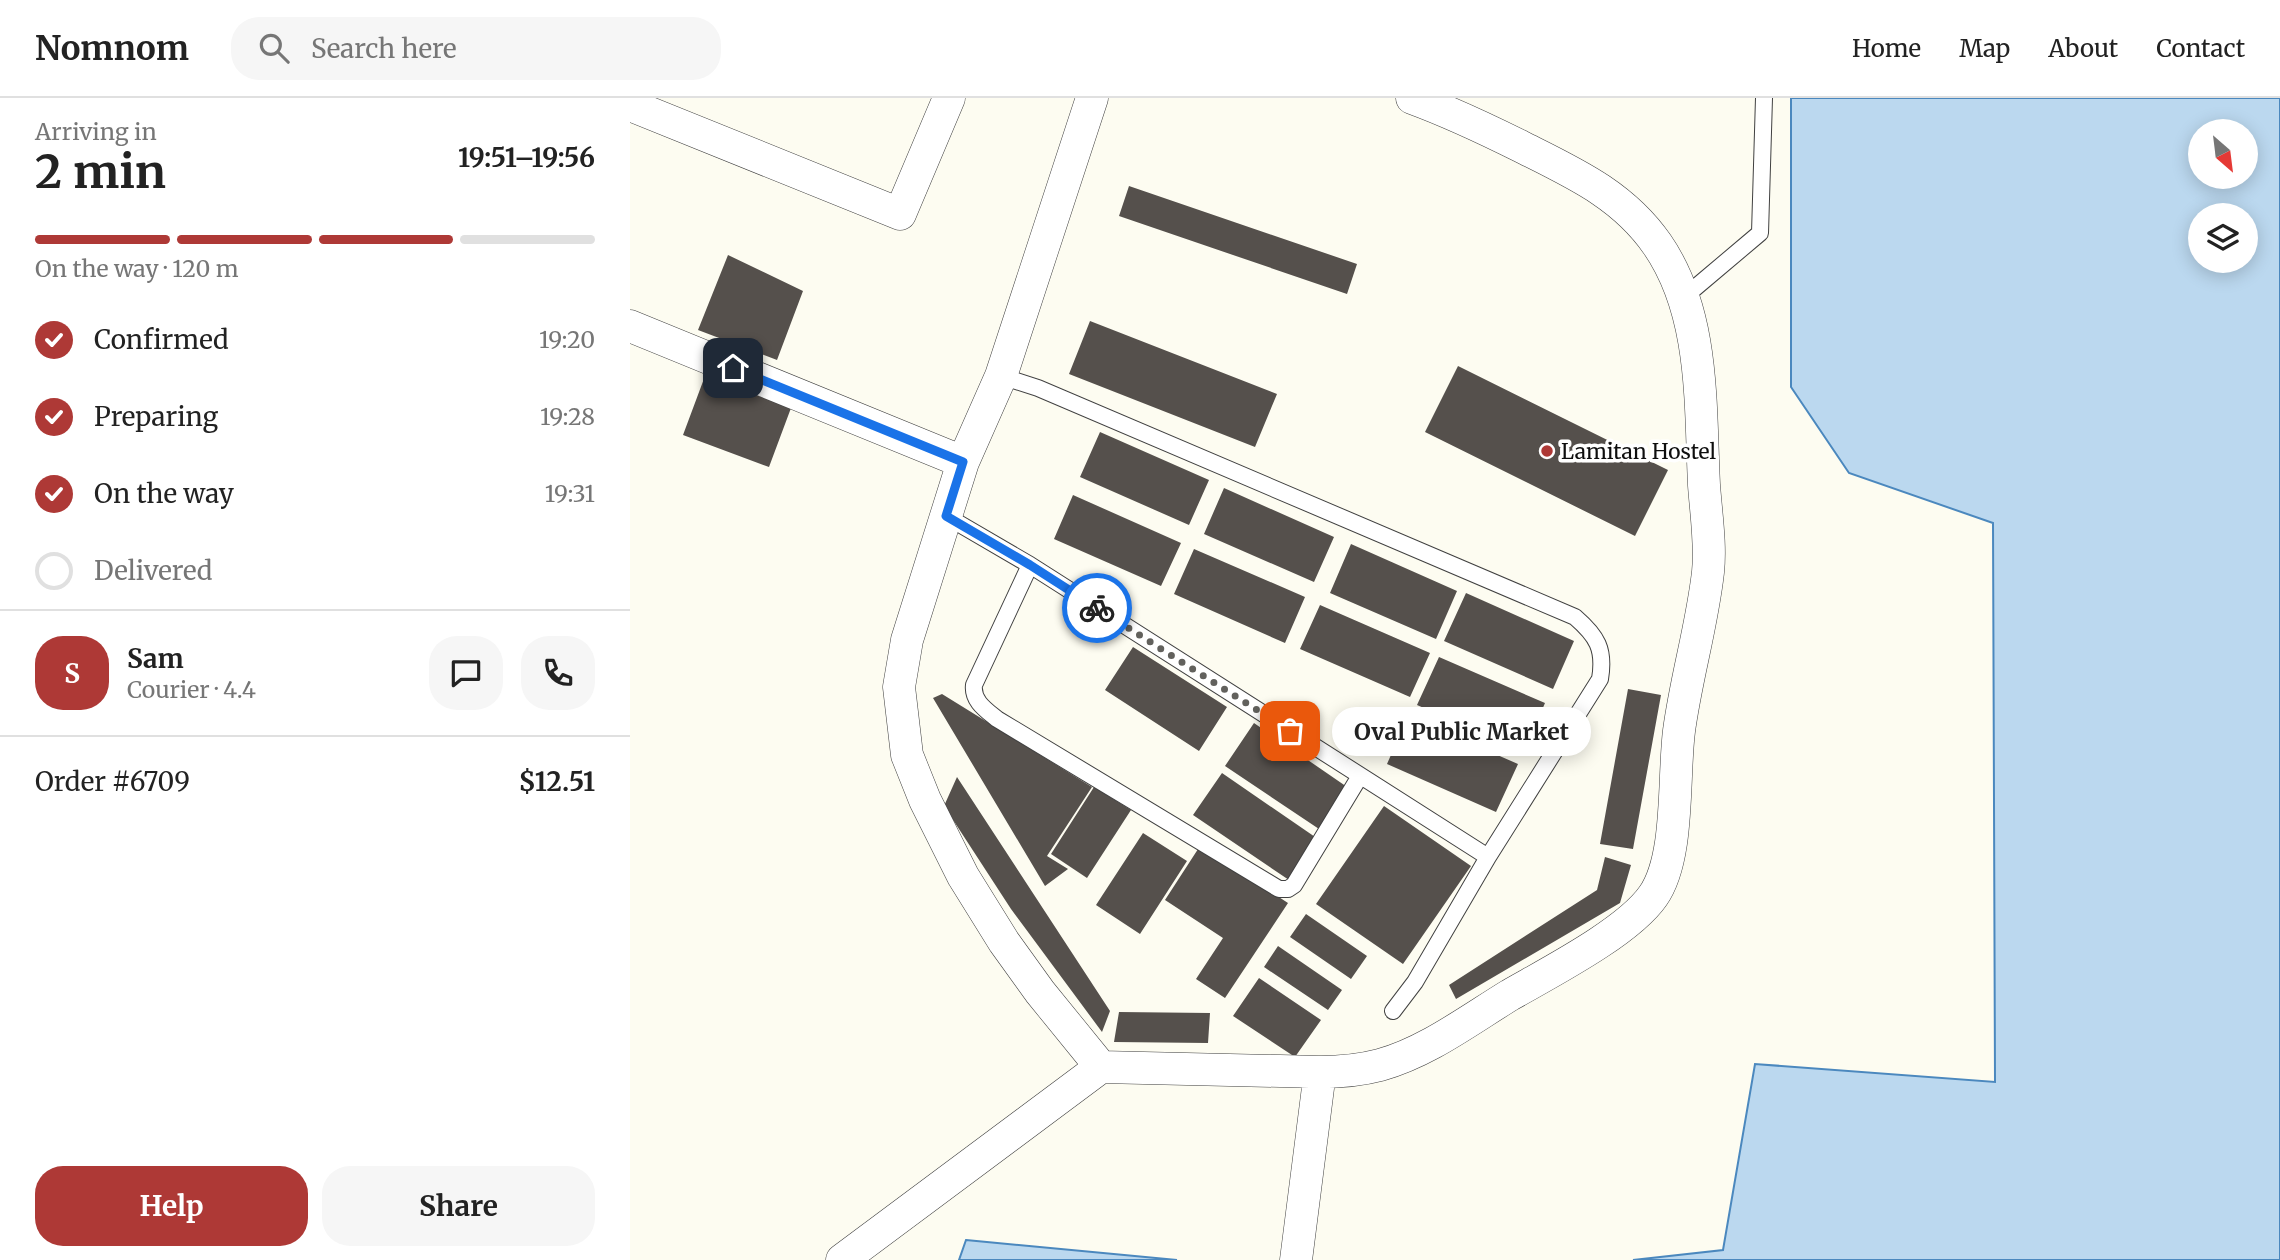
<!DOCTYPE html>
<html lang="en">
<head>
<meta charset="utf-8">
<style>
	body { margin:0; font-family:Merriweather,serif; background:#f6f6f6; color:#222; height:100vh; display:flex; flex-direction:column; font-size:26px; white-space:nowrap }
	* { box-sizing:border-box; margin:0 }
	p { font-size:23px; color:#767676 }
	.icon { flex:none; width:38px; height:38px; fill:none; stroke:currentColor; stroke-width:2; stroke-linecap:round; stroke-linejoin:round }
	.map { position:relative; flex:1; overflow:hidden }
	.side { display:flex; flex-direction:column; background:#fff; width:630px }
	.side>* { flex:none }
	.needle { width:46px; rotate:152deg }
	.controls { position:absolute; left:1558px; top:21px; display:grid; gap:14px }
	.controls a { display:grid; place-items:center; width:70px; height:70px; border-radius:50%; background:#fff; box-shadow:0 4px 18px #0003; font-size:35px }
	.pin { position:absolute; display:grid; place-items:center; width:60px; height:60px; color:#fff; margin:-30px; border-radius:14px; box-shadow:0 4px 10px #0006 }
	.courier { position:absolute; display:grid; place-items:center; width:70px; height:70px; margin:-35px; border:5px solid #1a73e8; border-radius:50%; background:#fff; color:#222; box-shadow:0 2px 9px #0007 }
	.bubble { position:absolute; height:49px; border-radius:24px; background:#fff; box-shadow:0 4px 18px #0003; font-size:23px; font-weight:700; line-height:49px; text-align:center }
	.head em { font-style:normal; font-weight:700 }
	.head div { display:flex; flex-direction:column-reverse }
	.head { display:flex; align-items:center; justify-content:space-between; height:119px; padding:0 35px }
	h1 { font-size:46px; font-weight:700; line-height:52px }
	.bar { display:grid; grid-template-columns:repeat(4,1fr); gap:10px 7px; align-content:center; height:84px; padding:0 35px }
	.bar i { height:9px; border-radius:5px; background:#e0e0e0 }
	.bar .current { background:#ae3936 }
	.bar p { grid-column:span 4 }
	.line { display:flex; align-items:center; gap:18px; padding:0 35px; border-top:2px solid #e0e0e0 }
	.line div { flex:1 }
	.round { display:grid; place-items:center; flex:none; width:74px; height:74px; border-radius:28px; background:#f6f6f6 }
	ol { padding:0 35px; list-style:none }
	li { display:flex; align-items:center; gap:21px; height:77px }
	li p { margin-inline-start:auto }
	li .icon { padding:7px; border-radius:50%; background:#ae3936; color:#fff; stroke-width:4 }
	li:last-child { color:#767676 }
	li i { width:38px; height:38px; border:4px solid #e0e0e0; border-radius:50% }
	.cta { display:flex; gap:14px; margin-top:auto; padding:14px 35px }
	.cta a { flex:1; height:80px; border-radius:28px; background:#ae3936; color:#fff; font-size:28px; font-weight:700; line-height:80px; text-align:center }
	.cta a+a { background:#f6f6f6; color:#222 }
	header { display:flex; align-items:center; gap:42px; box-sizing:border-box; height:98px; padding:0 35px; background:#fff; border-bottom:2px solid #e0e0e0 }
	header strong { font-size:33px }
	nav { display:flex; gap:38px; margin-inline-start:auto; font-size:24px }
	.search { width:490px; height:63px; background:#f6f6f6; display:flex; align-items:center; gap:18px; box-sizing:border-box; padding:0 24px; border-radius:28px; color:#767676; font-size:26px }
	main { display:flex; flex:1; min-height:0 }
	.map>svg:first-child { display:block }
	.water { fill:#bbd8ef; stroke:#4b88be; stroke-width:2; fill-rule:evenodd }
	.building { fill:#55504c }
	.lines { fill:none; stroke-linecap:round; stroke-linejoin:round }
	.service-casing { stroke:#414141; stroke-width:18 }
	.minor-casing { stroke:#414141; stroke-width:33 }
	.service { stroke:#fff; stroke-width:16 }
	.minor { stroke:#fff; stroke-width:32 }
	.done { stroke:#62615d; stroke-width:7; stroke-dasharray:0 12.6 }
	.route { stroke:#1a73e8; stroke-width:9 }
	.poi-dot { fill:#ae3936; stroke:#fff; stroke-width:2.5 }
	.labels { text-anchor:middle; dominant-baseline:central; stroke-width:7; stroke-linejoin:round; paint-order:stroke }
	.poi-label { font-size:21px; fill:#0e0e0e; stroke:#fff; text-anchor:start }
</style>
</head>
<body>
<header>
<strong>Nomnom</strong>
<div class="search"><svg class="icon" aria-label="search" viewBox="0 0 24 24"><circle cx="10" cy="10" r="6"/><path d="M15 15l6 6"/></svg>Search here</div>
<nav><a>Home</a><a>Map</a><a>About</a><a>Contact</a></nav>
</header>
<main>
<section class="side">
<div class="head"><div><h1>2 min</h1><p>Arriving in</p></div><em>19:51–19:56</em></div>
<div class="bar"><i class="current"></i><i class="current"></i><i class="current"></i><i></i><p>On the way · 120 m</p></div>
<ol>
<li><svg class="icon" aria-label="check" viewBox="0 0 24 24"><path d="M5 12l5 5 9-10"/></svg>Confirmed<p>19:20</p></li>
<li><svg class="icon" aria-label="check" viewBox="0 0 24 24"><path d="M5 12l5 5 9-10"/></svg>Preparing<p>19:28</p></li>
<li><svg class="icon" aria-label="check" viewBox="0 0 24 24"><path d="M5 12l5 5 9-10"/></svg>On the way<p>19:31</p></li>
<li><i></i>Delivered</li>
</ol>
<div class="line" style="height:126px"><b class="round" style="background:#ae3936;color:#fff">S</b><div><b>Sam</b><p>Courier · 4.4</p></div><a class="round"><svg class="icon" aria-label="chat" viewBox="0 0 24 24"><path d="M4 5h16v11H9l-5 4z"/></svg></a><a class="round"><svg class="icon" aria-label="phone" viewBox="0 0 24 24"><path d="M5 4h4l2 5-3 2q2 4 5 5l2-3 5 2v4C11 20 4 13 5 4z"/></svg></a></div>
<div class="line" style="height:91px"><div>Order #6709</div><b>$12.51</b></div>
<div class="cta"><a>Help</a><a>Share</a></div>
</section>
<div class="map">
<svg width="1650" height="1162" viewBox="0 0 1650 1162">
	<rect width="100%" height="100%" fill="#fdfcf1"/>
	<!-- water -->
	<path class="water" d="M1161,0h489v1162h-647l90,-10 32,-186 240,18 -2,-559 -144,-50 -58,-86zM1570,33h45v46h-45zM1570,117h45v46h-45z
		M336,1142l211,20h-218z"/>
	<!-- building -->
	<path class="building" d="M499,88l228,78 -10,30 -228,-78z
		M98,157l75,36 -26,69 -79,-30z
		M460,223l187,73 -22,53 -186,-73z
		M828,268l210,104 -33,66 -210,-104z
		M75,278l86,32 -22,59 -86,-32z
		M470,334l109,48 -20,45 -109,-48z
		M594,390l110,49 -20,45 -110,-48z
		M443,397l108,48 -20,43 -107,-47z
		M721,446l106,47 -21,48 -106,-46z
		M564,451l111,48 -20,46 -111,-49z
		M836,495l108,48 -21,48 -109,-48z
		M690,507l110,48 -20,44 -110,-48z
		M503,549l94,60 -28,44 -94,-61z
		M809,559l106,46 -21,49 -107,-47z
		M998,591l33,6 -28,154 -33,-5z
		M312,596l150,93 -45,69 21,13 -23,17 -112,-188z
		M778,618l110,48 -22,48 -109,-48z
		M624,625l96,66 -28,42 -97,-65z
		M592,675l96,66 -29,41 -96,-65z
		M327,679l153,234 -8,21 -91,-123 -67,-103z
		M464,689l37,23 -44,68 -36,-24z
		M754,708l87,60 -68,98 -87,-60z
		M513,735l44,28 -47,73 -44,-29z
		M570,748l88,57 -63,95 -29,-19 27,-41 -58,-38z
		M975,759l26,8 -11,38 -164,96 -7,-14 148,-95z
		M676,816l61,42 -16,23 -61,-42z
		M648,848l64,44 -14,20 -64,-43z
		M629,880l62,42 -26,37 -62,-41z
		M489,914l91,1 -2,30 -94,-1z"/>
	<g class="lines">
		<!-- service casing -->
		<g class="service-casing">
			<path id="service" d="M1053,200l77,-65 4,-135
				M371,278l37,12 537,229c22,19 30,32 25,62l-112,178 -73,125 -22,29
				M316,418l84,49 458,292
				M400,467l-56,120c-2,16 12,25 23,34l282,170h9l6,-4 66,-109"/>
		</g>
		<!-- minor casing -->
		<g class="minor-casing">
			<path id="minor" d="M462,0l-91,278 -38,86 -56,178 -8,47 8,68 18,45 38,76 41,66 36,50 61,75
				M0,7l270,109 49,-116
				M0,228l333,136
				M212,1162l259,-193 219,5c20,0 41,-2 60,-7 47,-13 89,-45 130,-70 40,-23 118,-63 143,-99 27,-38 20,-119 26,-165 7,-53 23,-105 29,-159 3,-27 -2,-59 -4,-87 -4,-81 1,-172 -47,-241 -34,-49 -83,-71 -135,-97 -36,-18 -72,-35 -110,-49
				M666,1162l24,-188"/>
		</g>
		<!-- service -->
		<use href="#service" class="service"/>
		<!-- minor -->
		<use href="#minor" class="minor"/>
	</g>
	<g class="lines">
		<!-- done -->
		<path class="done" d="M467,510l193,123"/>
		<!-- route -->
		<path class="route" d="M103,270l230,94 -17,54 84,49 67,43"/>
	</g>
	<!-- markers -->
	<circle class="poi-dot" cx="917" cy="353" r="7"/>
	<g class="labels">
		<!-- poi labels -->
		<g class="poi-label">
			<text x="931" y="353">Lamitan Hostel</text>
		</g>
	</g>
</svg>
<div class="controls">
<a><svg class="needle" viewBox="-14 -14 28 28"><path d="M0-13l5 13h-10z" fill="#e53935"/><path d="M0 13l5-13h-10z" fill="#767676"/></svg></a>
<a><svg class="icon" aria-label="layers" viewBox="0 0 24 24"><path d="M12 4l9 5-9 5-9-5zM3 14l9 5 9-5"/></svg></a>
</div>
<div class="pin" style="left:660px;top:633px;background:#ea580c"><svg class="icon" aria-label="bag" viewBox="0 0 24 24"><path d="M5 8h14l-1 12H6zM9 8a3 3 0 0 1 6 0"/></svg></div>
<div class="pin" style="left:103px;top:270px;background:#1f2937"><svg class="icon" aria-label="home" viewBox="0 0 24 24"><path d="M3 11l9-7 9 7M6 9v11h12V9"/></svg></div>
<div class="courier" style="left:467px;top:510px"><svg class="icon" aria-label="bike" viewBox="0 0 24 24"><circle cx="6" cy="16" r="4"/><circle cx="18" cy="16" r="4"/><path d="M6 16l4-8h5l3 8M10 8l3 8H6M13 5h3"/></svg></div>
<div class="bubble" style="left:702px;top:609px;width:259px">Oval Public Market</div>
</div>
</main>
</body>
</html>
